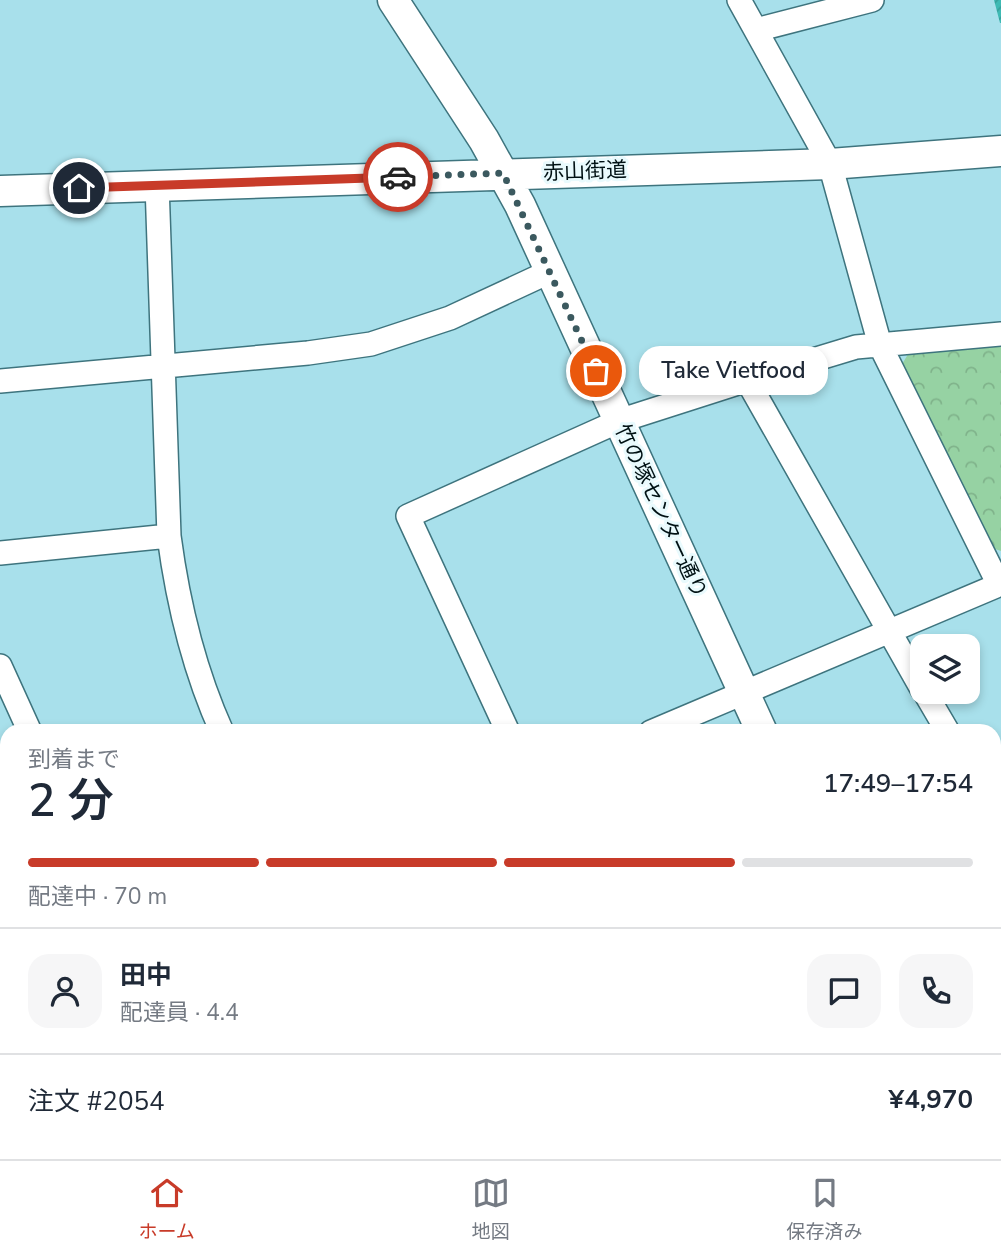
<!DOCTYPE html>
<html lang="ja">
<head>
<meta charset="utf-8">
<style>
	body { margin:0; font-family:"Nunito Sans","Noto Sans JP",sans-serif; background:#f6f6f7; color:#1f2937; height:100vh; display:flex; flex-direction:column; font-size:26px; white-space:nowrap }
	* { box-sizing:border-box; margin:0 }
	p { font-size:23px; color:#747a83 }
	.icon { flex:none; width:38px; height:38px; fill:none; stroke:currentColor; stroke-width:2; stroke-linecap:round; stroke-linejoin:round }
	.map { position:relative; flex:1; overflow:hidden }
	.sheet { position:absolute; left:0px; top:724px; width:1001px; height:436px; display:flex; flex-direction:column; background:#fff; border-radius:21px 21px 0 0; box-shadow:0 4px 10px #0003 }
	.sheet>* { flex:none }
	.tools { position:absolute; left:910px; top:634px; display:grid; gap:14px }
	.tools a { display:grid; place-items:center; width:70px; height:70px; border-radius:14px; background:#fff; box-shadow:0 4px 10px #0003; font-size:35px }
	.pin { position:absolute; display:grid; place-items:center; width:60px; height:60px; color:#fff; margin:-30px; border:4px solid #fff; border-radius:50%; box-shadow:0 2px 7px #0007 }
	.courier { position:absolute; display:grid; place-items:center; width:70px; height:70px; margin:-35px; border:5px solid #c83b29; border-radius:50%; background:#fff; color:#222; box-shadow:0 2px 9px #0007 }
	.bubble { position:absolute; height:49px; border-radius:21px; background:#fff; box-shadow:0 4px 10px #0003; font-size:23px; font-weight:600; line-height:49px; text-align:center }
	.head em { font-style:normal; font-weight:600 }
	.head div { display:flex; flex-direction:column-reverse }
	.head { display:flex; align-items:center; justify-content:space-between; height:119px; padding:0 28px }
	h1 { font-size:46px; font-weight:600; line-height:52px }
	.bar { display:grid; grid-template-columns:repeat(4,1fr); gap:10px 7px; align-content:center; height:84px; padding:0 28px }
	.bar i { height:9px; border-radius:5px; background:#e0e1e3 }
	.bar .selected { background:#c83b29 }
	.bar p { grid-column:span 4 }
	.line { display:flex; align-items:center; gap:18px; padding:0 28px; border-top:2px solid #e0e1e3 }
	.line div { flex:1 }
	.round { display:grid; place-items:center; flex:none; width:74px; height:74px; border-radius:21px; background:#f6f6f7 }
	.menu { display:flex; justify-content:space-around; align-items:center; height:98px; border-top:2px solid #e0e1e3; background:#fff; font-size:19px; color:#747a83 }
	.menu a { display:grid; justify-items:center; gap:4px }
	.menu .selected { color:#c83b29 }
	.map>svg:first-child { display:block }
	.forest { fill:url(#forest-crowns) }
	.building { fill:url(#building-hatch) }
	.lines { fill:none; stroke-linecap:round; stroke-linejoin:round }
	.minor-casing { stroke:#3e747e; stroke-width:26 }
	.tertiary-casing { stroke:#3e747e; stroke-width:33 }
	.minor { stroke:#fff; stroke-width:23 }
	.tertiary { stroke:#fff; stroke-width:30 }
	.done { stroke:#3b595f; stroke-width:7; stroke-dasharray:0 12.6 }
	.route { stroke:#c83b29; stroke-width:9 }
	.labels { text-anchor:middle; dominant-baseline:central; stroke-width:6; stroke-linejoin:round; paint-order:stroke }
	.street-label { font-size:21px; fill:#001114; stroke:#e9fafd }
</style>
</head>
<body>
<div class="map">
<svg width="1001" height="1159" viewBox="0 0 1001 1159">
	<defs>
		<pattern id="forest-crowns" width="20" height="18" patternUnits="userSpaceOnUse" patternTransform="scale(1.75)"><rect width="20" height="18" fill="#96d2a3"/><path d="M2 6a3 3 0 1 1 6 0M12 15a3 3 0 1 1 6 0" fill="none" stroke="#80b38b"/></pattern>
		<pattern id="building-hatch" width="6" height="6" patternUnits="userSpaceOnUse" patternTransform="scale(1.75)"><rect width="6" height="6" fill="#3ebab4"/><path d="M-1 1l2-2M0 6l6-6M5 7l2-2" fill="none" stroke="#359f9a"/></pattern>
	</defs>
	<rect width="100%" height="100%" fill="#a8e0eb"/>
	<!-- forest -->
	<path class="forest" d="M1001,343v208l-9,-3 -93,-179 11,-18z
		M429,1153h167l-11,6h-153z"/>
	<!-- building -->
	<path class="building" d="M994,0h7v23h-1z
		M998,1046l3,40 -7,4v-42z
		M1001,1094v55l-7,-1v-51z
		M630,1153h15l3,6h-30z
		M655,1153h224l-11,6h-210z"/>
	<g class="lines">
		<!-- minor casing -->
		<g class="minor-casing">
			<path id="minor" d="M739,0l91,164 50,181 119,240
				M756,30l116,-30
				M157,184l12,352c9,68 24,132 53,196
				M747,380l175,309
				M0,381l308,-28 63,-9 79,-26 101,-47
				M0,553l169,-17
				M0,666l30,66
				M924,691l24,41
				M508,732l-100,-216 211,-95 128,-41 109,-33 145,-13
				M651,732l350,-148
				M994,806l7,11
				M0,1004l7,-3
				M994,1018l7,-3
				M0,1045l7,11
				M64,1153l3,6
				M227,1153l2,6
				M411,1153l3,6"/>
		</g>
		<!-- tertiary casing -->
		<g class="tertiary-casing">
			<path id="tertiary" d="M393,0l91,140 36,65 242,527
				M0,191l830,-27 171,-13
				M958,1153l3,6"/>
		</g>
		<!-- minor -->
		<use href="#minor" class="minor"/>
		<!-- tertiary -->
		<use href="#tertiary" class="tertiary"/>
	</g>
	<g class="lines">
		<!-- done -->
		<path class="done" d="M398,177l105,-4 93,198"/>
		<!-- route -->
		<path class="route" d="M79,188l319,-11"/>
	</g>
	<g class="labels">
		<!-- street labels -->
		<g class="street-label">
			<text transform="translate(585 171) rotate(-2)">赤山街道</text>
			<text transform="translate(661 511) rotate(65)">竹の塚センター通り</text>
		</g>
	</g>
</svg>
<div class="tools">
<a><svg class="icon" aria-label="layers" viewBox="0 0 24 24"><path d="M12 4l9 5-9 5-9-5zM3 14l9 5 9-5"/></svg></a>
</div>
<div class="pin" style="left:596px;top:371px;background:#ea580c"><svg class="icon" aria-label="bag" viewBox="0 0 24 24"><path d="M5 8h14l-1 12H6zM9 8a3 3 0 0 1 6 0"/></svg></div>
<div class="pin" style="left:79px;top:188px;background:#1f2937"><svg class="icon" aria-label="home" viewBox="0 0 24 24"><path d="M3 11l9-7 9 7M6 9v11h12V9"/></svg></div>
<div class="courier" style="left:398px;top:177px"><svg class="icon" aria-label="car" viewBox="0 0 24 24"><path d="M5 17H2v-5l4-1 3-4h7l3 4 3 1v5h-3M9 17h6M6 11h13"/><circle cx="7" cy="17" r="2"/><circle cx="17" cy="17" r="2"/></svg></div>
<div class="bubble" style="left:639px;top:346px;width:189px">Take Vietfood</div>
<section class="sheet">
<div class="head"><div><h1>2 分</h1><p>到着まで</p></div><em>17:49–17:54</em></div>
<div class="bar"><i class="selected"></i><i class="selected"></i><i class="selected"></i><i></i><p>配達中 · 70 m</p></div>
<div class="line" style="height:126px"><a class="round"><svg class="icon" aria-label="person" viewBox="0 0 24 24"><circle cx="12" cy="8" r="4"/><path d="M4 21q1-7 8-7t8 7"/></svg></a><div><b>田中</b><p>配達員 · 4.4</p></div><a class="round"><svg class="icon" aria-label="chat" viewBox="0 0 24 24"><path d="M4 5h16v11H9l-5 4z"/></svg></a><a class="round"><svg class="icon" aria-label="phone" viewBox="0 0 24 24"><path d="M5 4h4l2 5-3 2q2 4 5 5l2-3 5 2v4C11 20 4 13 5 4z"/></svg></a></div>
<div class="line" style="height:91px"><div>注文 #2054</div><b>¥4,970</b></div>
</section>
</div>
<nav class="menu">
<a class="selected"><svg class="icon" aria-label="home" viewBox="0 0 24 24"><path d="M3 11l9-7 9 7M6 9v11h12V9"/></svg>ホーム</a>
<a><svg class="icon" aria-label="map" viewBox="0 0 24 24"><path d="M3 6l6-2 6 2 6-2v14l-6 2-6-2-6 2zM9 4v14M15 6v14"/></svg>地図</a>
<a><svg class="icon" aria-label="saved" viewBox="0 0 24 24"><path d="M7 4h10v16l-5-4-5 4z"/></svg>保存済み</a>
</nav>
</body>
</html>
